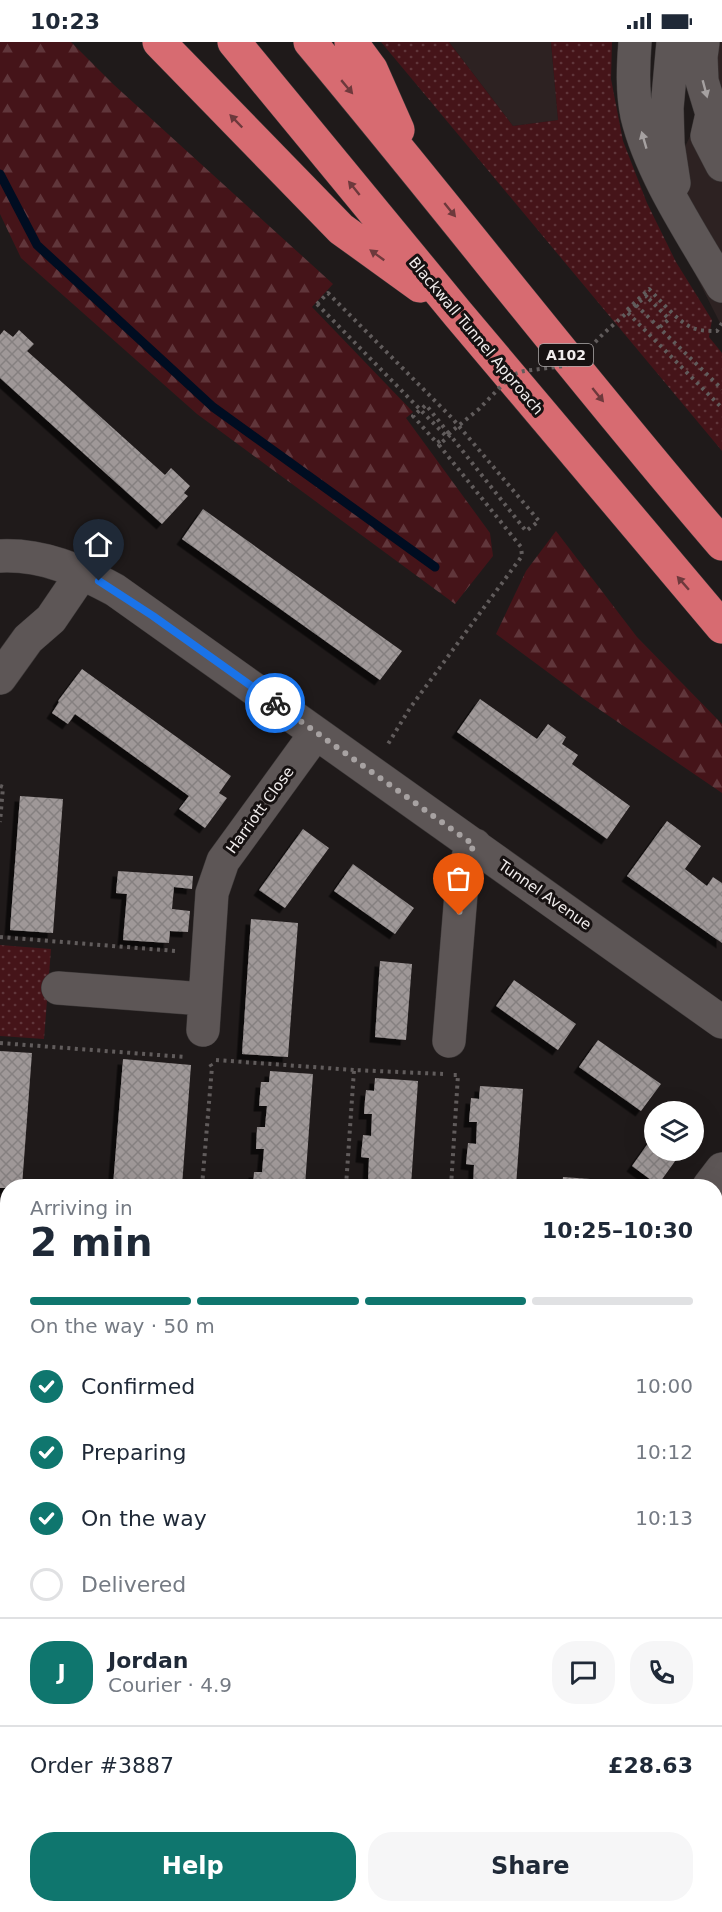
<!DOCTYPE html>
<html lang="en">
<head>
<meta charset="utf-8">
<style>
	body { margin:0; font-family:"DejaVu Sans",sans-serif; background:#f6f6f7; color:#1f2937; height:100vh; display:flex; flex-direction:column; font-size:22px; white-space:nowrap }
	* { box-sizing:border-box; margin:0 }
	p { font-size:20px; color:#747a83 }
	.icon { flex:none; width:33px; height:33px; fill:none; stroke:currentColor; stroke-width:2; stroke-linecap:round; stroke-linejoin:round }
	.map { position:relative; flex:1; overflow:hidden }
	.details { position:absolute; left:0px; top:1137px; width:723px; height:734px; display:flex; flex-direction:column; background:#fff; border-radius:24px 24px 0 0; box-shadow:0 6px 24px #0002 }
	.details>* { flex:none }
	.buttons { position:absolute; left:644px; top:1059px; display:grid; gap:12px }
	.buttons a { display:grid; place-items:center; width:60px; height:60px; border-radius:50%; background:#fff; box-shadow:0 6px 24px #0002; font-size:30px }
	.pin { position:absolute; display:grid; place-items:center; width:51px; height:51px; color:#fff; margin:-62px -26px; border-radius:50% 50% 50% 0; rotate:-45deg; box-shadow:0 0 6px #0007 }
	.pin .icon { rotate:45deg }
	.courier { position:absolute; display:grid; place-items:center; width:60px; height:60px; margin:-30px; border:4px solid #1a73e8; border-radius:50%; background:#fff; color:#222; box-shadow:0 2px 8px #0007 }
	.summary em { font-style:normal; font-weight:700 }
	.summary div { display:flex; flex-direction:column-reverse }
	.summary { display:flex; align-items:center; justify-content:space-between; height:102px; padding:0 30px }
	h1 { font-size:39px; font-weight:700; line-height:45px }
	.bar { display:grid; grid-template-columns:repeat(4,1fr); gap:9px 6px; align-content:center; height:72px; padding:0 30px }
	.bar i { height:8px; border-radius:4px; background:#e0e1e3 }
	.bar .on { background:#0f766e }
	.bar p { grid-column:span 4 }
	.line { display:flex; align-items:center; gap:15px; padding:0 30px; border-top:2px solid #e0e1e3 }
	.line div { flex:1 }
	.round { display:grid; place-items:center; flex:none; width:63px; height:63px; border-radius:24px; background:#f6f6f7 }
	ol { padding:0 30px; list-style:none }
	li { display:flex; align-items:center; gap:18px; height:66px }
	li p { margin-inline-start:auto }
	li .icon { padding:6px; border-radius:50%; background:#0f766e; color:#fff; stroke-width:4 }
	li:last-child { color:#747a83 }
	li i { width:33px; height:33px; border:3px solid #e0e1e3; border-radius:50% }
	.cta { display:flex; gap:12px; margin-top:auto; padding:12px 30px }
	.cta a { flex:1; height:69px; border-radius:24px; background:#0f766e; color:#fff; font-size:24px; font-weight:700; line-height:69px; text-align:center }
	.cta a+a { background:#f6f6f7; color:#1f2937 }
	.status { display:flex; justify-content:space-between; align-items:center; height:42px; padding:0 30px; background:#fff; direction:ltr }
	.status svg { height:16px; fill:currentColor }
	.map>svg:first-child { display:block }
	.built { fill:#2d2222 }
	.grass { fill:url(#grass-dots) }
	.forest { fill:url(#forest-firs) }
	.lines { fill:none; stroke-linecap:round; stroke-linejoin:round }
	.stream { stroke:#000d21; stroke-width:9 }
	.building { fill:url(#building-cross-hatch); filter:url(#shadow) }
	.minor-casing { stroke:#3c3838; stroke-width:34 }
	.highway-casing { stroke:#3c3838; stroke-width:34 }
	.path { stroke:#615c5c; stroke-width:4; stroke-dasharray:3 4.5; stroke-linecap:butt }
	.minor { stroke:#5d5656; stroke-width:33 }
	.highway { stroke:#d76b71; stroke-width:33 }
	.path-bridge { stroke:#615c5c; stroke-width:4; stroke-dasharray:3 4.5; stroke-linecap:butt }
	.oneway { fill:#6d393c }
	.oneway2 { fill:#a6a1a1 }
	.done { stroke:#a7a2a2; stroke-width:6; stroke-dasharray:0 10.8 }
	.route { stroke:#1a73e8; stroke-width:8 }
	.labels { text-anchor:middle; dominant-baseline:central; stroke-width:6; stroke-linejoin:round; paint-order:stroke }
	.shield { fill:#161111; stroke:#afaaaa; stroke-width:1.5 }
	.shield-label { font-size:14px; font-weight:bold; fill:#f0ecec }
	.street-label { font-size:15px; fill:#f0ecec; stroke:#161111 }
</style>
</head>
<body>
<div class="status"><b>10:23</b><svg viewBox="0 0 49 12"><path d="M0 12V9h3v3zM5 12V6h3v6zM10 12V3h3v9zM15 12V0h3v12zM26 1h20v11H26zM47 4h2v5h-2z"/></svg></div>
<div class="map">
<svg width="722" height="1870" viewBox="0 0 722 1870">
	<defs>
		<pattern id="grass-dots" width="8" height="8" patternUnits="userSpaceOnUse" patternTransform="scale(1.5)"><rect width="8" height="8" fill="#451419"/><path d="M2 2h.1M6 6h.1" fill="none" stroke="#60363b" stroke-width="1.8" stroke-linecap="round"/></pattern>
		<pattern id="forest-firs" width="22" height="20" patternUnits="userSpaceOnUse" patternTransform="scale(1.5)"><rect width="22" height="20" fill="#451419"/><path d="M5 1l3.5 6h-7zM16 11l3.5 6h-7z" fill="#60363b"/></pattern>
		<pattern id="building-cross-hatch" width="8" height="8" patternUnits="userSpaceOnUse" patternTransform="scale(1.5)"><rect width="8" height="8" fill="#9f9898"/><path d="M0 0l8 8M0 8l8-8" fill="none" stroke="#858080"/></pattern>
		<filter id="shadow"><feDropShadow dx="-5.5" dy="5.5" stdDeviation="0" flood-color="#0009"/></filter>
	</defs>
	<rect width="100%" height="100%" fill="#1f1a1a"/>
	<!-- built -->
	<path class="built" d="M449,0h102l7,78 -45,6z
		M713,0h9v285l-63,-125 56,-119z"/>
	<!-- grass -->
	<path class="grass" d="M381,0h68l64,84 45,-6 -7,-78h61l-1,37 12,62 24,62 29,59 36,58 -3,17 13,16v98z
		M0,903l51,4 -7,90 -44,-3z"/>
	<!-- forest -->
	<path class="forest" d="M0,0h71l42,42 220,200 -21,23 101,105 -7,6 84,115 3,23 -38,48 -258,-190 -176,-156 -21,-44z
		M556,489l81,106 85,87v69l-138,-94 -88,-65 30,-63z"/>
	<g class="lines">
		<!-- stream -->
		<path class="stream" d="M0,132l37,71 176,162 222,160"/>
	</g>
	<!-- building -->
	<path class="building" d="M4,288l9,7 6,-7 15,14 -7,7 46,41 92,83 6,-7 19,18 -6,7 4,3 -26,28 -162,-146v-43z
		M203,467l199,142 -22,29 -198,-141z
		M82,627l149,107 -12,17 8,5 -22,30 -26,-19 10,-13 -114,-82 -7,10 -16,-11 7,-11 -1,-1z
		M480,657l57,40 11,-15 18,13 -4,7 16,11 -6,9 58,42 -23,33 -150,-107z
		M20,754l43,3 -10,134 -43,-3z
		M667,779l34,25 -16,23 22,17 6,-9 9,6v60l-95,-67z
		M303,787l26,19 -44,60 -26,-18z
		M353,822l61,44 -19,26 -61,-43z
		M118,829l75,5 -1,13 -18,-2 -2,22 18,2 -2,21 -18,-1 -1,12 -46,-3 4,-46 -11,-1z
		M251,877l47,4 -10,134 -46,-3z
		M380,919l32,3 -6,76 -31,-3z
		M514,938l62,44 -18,26 -62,-44z
		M598,998l63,44 -20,27 -62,-44z
		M0,1009l32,2 -10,133h-14v2h-8z
		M123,1017l68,6 -9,121h-69z
		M270,1029l43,3 -8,112h-52l1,-14h8l2,-23h-8l1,-22h8l1,-11 1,-10h-8l2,-24h8z
		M375,1036l43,3 -7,105h-52v-6h9l1,-22 -8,-1 2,-22 8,1 1,-22h-8l1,-14 1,-10 8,1z
		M480,1044l43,3 -7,97h-43l1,-21 -8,-1 2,-21 8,1 1,-22h-8l2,-24 8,1z
		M676,1062l11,8h-16z
		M693,1074l10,7 -10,13z
		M654,1093v15h29l-25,35 -26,-19z
		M563,1135l68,5v4h-69z
		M0,1197h8v75l-8,-1z
		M0,1275l8,1v54l-6,76h-2z
		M0,1473l8,1v159h-8z
		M0,1647h8v57l-3,22 3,1v22h-4l-2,22h6v23l-8,-1z
		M0,1815l7,1 -2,21h-5z
		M206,1863h44l-1,7 -44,-4z
		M304,1863h80v4l-19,-2v5h-62z
		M426,1863h65v7h-66z
		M563,1863h43v7h-43z"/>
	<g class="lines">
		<!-- minor casing -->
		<g class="minor-casing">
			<path id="minor" d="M635,0c-2,25 -3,49 2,74 14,58 55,118 85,170
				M673,0l-6,66 1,36 6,39
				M703,0l-2,15 1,24 10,33 -5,22 15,29
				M0,514c43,-2 78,14 115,34l607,432
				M0,636l28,-39 23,-20 32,-47
				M58,946l146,11
				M203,988l9,-137 11,-32 93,-128
				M449,999l12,-147 7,-37 7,-12
				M709,1144l13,-17
				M0,1173l8,1
				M682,1863v7
				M156,1870v-7
				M404,1870l1,-7"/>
		</g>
		<!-- highway casing -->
		<g class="highway-casing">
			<path id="highway" d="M159,0l182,187 79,57
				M234,0l224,272 264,313
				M310,0c139,166 271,338 412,502
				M351,0l20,27 27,61"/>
		</g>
		<!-- path -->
		<path class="path" d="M649,257l20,20 -9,8
			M317,262l11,-11 124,125 87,103 -13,10 -76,-96 -11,10 82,102 1,9 -112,152 -22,36
			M636,263l86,84
			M722,281l-5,8c-8,0 -16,0 -24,-3 -14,-5 -33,-28 -44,-39l-23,22 96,97
			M440,399l-3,2 -24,-27 13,-11 24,30
			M0,744l3,1 -3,35
			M0,895l176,14
			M0,1001l185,14
			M216,1018l138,10
			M202,1144l10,-119 -3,-5
			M346,1144l8,-116 89,4
			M451,1144l7,-111h-5
			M0,1461h8
			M0,1639l8,1
			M271,1870v-7"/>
		<!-- minor -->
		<use href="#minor" class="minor"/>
		<!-- highway -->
		<use href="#highway" class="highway"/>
		<!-- path-bridge -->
		<path class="path-bridge" d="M317,262l129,132 33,-27 33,-34 12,-4 40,-5 15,-7 25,-26 42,-37 3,3"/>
	</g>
	<!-- one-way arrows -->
	<defs><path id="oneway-solid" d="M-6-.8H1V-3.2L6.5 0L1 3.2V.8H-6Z" transform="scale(1.5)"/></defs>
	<g class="oneway">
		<use href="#oneway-solid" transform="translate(347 45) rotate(50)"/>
		<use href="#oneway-solid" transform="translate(236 79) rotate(-134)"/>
		<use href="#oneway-solid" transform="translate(354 146) rotate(-129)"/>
		<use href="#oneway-solid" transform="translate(450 168) rotate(51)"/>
		<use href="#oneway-solid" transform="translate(377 213) rotate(-144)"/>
		<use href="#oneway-solid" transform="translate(598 353) rotate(51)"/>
		<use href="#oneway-solid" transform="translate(683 541) rotate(-131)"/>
	</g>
	<g class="oneway2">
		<use href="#oneway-solid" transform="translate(705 47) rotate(75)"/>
		<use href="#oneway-solid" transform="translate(644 98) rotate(-106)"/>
	</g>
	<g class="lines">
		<!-- done -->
		<path class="done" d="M275,661l199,142 -6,12 -9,58"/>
		<!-- route -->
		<path class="route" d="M99,539l54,35 122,87"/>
	</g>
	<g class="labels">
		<!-- shield labels -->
		<rect class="shield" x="539" y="302" width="54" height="22" rx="4.5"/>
		<g class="shield-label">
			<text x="566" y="313">A102</text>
		</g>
		<!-- street labels -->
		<g class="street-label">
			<text transform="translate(476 294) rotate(50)">Blackwall Tunnel Approach</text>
			<text transform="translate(260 768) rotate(-54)">Harriott Close</text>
			<text transform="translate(545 853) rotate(35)">Tunnel Avenue</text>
		</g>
	</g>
</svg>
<div class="buttons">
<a><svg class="icon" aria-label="layers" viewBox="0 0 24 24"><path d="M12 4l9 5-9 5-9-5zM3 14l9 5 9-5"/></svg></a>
</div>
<div class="pin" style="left:459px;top:873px;background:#ea580c"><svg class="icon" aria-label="bag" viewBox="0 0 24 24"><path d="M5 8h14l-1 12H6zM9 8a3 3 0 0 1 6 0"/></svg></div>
<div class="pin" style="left:99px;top:539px;background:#1f2937"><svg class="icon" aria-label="home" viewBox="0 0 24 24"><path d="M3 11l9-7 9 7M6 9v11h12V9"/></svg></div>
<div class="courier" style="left:275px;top:661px"><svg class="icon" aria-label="bike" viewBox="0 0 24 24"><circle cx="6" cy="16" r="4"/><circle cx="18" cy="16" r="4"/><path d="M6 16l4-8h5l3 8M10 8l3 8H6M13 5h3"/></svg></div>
<section class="details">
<div class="summary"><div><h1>2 min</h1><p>Arriving in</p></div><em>10:25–10:30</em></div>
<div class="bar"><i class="on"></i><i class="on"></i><i class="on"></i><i></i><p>On the way · 50 m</p></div>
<ol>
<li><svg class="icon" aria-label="check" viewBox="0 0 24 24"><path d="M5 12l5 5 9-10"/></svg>Confirmed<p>10:00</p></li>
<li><svg class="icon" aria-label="check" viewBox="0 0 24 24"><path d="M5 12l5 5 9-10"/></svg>Preparing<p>10:12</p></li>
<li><svg class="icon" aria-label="check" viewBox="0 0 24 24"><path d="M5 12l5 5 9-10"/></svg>On the way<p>10:13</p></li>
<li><i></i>Delivered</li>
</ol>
<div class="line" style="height:108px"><b class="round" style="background:#0f766e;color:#fff">J</b><div><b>Jordan</b><p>Courier · 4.9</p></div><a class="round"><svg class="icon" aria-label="chat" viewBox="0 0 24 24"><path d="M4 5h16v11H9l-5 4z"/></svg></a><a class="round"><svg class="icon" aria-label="phone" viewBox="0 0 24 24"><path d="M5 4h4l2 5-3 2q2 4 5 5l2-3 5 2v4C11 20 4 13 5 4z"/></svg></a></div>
<div class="line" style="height:78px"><div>Order #3887</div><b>£28.63</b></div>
<div class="cta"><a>Help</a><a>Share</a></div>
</section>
</div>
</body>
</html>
